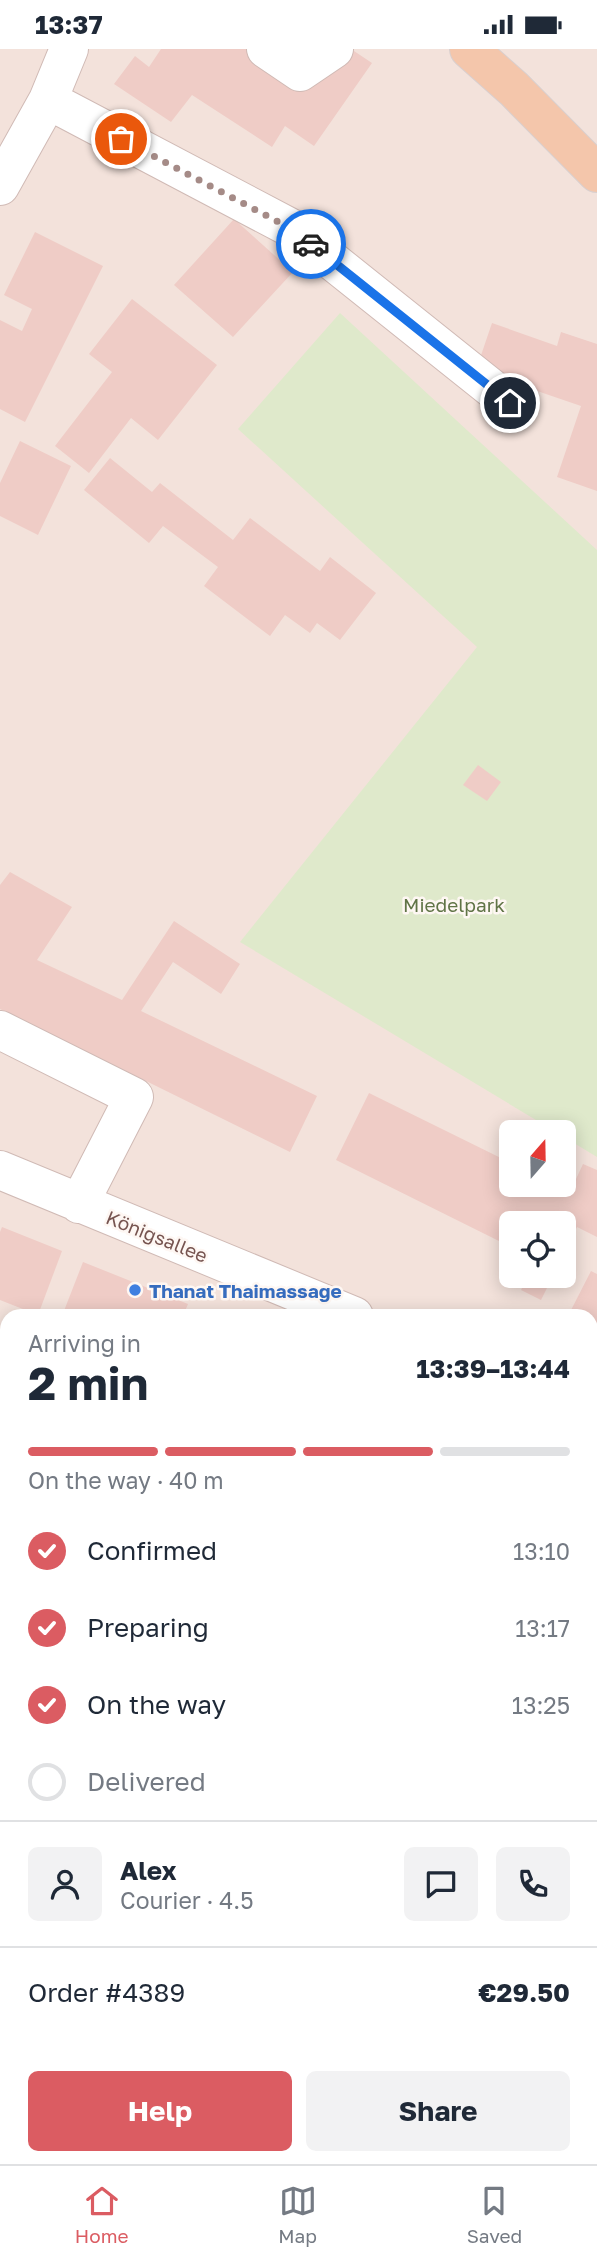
<!DOCTYPE html>
<html lang="en">
<head>
<meta charset="utf-8">
<style>
	body { margin:0; font-family:"Golos Text",sans-serif; background:#f2f2f3; color:#1f2937; height:100vh; display:flex; flex-direction:column; font-size:26px; white-space:nowrap }
	* { box-sizing:border-box; margin:0 }
	p { font-size:23px; color:#747a83 }
	.icon { flex:none; width:38px; height:38px; fill:none; stroke:currentColor; stroke-width:2; stroke-linecap:round; stroke-linejoin:round }
	.map { position:relative; flex:1; overflow:hidden }
	.drawer { position:absolute; left:0px; top:1260px; width:598px; height:856px; display:flex; flex-direction:column; background:#fff; border-radius:21px 21px 0 0; box-shadow:0 4px 18px #0003 }
	.drawer>* { flex:none }
	.needle { width:46px; rotate:20deg }
	.controls { position:absolute; left:499px; top:1071px; display:grid; gap:14px }
	.controls a { display:grid; place-items:center; width:77px; height:77px; border-radius:10px; background:#fff; box-shadow:0 4px 18px #0003; font-size:35px }
	.pin { position:absolute; display:grid; place-items:center; width:60px; height:60px; color:#fff; margin:-30px; border:4px solid #fff; border-radius:50%; box-shadow:0 2px 7px #0007 }
	.courier { position:absolute; display:grid; place-items:center; width:70px; height:70px; margin:-35px; border:5px solid #1a73e8; border-radius:50%; background:#fff; color:#222; box-shadow:0 2px 9px #0007 }
	.overview em { font-style:normal; font-weight:700 }
	.overview div { display:flex; flex-direction:column-reverse }
	.overview { display:flex; align-items:center; justify-content:space-between; height:119px; padding:0 28px }
	h1 { font-size:46px; font-weight:700; line-height:52px }
	.bar { display:grid; grid-template-columns:repeat(4,1fr); gap:10px 7px; align-content:center; height:84px; padding:0 28px }
	.bar i { height:9px; border-radius:5px; background:#e0e1e3 }
	.bar .active { background:#db5c62 }
	.bar p { grid-column:span 4 }
	.line { display:flex; align-items:center; gap:18px; padding:0 28px; border-top:2px solid #e0e1e3 }
	.line div { flex:1 }
	.round { display:grid; place-items:center; flex:none; width:74px; height:74px; border-radius:10px; background:#f2f2f3 }
	ol { padding:0 28px; list-style:none }
	li { display:flex; align-items:center; gap:21px; height:77px }
	li p { margin-inline-start:auto }
	li .icon { padding:7px; border-radius:50%; background:#db5c62; color:#fff; stroke-width:4 }
	li:last-child { color:#747a83 }
	li i { width:38px; height:38px; border:4px solid #e0e1e3; border-radius:50% }
	.button { display:flex; gap:14px; margin-top:auto; padding:14px 28px }
	.button a { flex:1; height:80px; border-radius:10px; background:#db5c62; color:#fff; font-size:28px; font-weight:700; line-height:80px; text-align:center }
	.button a+a { background:#f2f2f3; color:#1f2937 }
	.status { display:flex; justify-content:space-between; align-items:center; height:49px; padding:0 35px; background:#fff; direction:ltr }
	.status svg { height:19px; fill:currentColor }
	.dock { display:flex; justify-content:space-around; align-items:center; height:98px; border-top:2px solid #e0e1e3; background:#fff; font-size:19px; color:#747a83 }
	.dock a { display:grid; justify-items:center; gap:4px }
	.dock .active { color:#db5c62 }
	.map>svg:first-child { display:block }
	.residential { fill:#f3e2db; fill-rule:evenodd }
	.education { fill:#efe9f8 }
	.green { fill:#dfe9cb }
	.building { fill:#efccc6 }
	.lines { fill:none; stroke-linecap:round; stroke-linejoin:round }
	.minor-casing { stroke:#d0bab5; stroke-width:40 }
	.major-casing { stroke:#d9cfce; stroke-width:40 }
	.minor { stroke:#fff; stroke-width:38 }
	.major { stroke:#f4c6ab; stroke-width:38 }
	.done { stroke:#a58b87; stroke-width:7; stroke-dasharray:0 12.6 }
	.route { stroke:#1a73e8; stroke-width:9 }
	.shop-dot { fill:#3f7fe0; stroke:#fef7f3; stroke-width:2.5 }
	.labels { text-anchor:middle; dominant-baseline:central; stroke-width:5; stroke-linejoin:round; paint-order:stroke }
	.park-label { font-size:19px; fill:#607446; stroke:#fef7f3 }
	.street-label { font-size:19px; fill:#765450; stroke:#fef7f3 }
	.shop-label { font-size:19px; font-weight:bold; fill:#366cbe; stroke:#fef7f3; text-anchor:start }
</style>
</head>
<body>
<div class="status"><b>13:37</b><svg viewBox="0 0 49 12"><path d="M0 12V9h3v3zM5 12V6h3v6zM10 12V3h3v9zM15 12V0h3v12zM26 1h20v11H26zM47 4h2v5h-2z"/></svg></div>
<div class="map">
<svg width="597" height="2115" viewBox="0 0 597 2115">
	<rect width="100%" height="100%" fill="#fcf2ed"/>
	<!-- residential -->
	<path class="residential" d="M0,0h597v2115h-597zM511,1083h53v53h-53zM511,1174h53v53h-53zM7,1267h585v842h-585z"/>
	<!-- education -->
	<path class="education" d="M0,1908l7,5v196h342l-3,6h-346z"/>
	<!-- green -->
	<path class="green" d="M340,264l257,237v607l-33,-20v-5h-8l-316,-190 237,-295 -239,-218z"/>
	<!-- building -->
	<path class="building" d="M161,0h190l21,14 -58,83 -29,-20 -13,21 -80,-52 -21,27 -57,-38 21,-28 14,11z
		M234,170l59,53 -60,65 -59,-52z
		M35,183l68,34 -78,156 -25,-13v-89l22,11 10,-22 -28,-14z
		M132,250l85,66 -59,75 -27,-22 -42,55 -34,-27 57,-74 -23,-18z
		M492,274l65,23 4,-14 36,12v147l-40,-14 24,-71 -105,-36z
		M20,392l51,25 -33,69 -38,-19v-33z
		M110,409l42,34 8,-9 73,57 17,-22 70,53 10,-14 46,36 -36,47 -23,-17 -7,10 -25,-18 -15,21 -66,-50 14,-19 -55,-41 -14,17 -65,-53z
		M478,716l23,17 -14,19 -24,-16z
		M10,823l62,35 -35,53 85,40 52,-79 66,43 -19,30 -48,-32 -32,49 176,85 -27,56 -290,-143v-124z
		M369,1044l142,70v22h44l15,7 13,-28 14,6v67l-20,-10 -13,27v-31h-53v24l-175,-87z
		M2,1178l60,24 -24,64 -38,-15v-68z
		M83,1213l105,42 -5,12h-121z
		M591,1222l6,3v60l-5,-2v-16h-24z
		M528,1227h25l-12,24 -20,-10z
		M7,1402v28l-7,-4v-11z
		M7,1441v95l-7,-3v-79z
		M592,1539l5,2v36l-5,-2z
		M592,1885l5,2v143l-5,-2z
		M81,2109h223l-3,6h-223z
		M393,2109h94l-3,6h-94z"/>
	<g class="lines">
		<!-- minor casing -->
		<g class="minor-casing">
			<path id="minor" d="M266,0l34,23 34,-23
				M48,51l243,128 219,175
				M0,137l48,-86 21,-51
				M0,981l134,67 -55,107
				M0,1121l354,146
				M592,1369l5,2
				M592,1837l5,1"/>
		</g>
		<!-- major casing -->
		<g class="major-casing">
			<path id="major" d="M469,0l45,40 83,84"/>
		</g>
		<!-- minor -->
		<use href="#minor" class="minor"/>
		<!-- major -->
		<use href="#major" class="major"/>
	</g>
	<g class="lines">
		<!-- done -->
		<path class="done" d="M121,90l169,89 21,16"/>
		<!-- route -->
		<path class="route" d="M311,195l199,159"/>
	</g>
	<!-- markers -->
	<circle class="shop-dot" cx="135" cy="1241" r="7"/>
	<g class="labels">
		<!-- park labels -->
		<g class="park-label">
			<text x="454" y="855">Miedelpark</text>
		</g>
		<!-- street labels -->
		<g class="street-label">
			<text transform="translate(157 1187) rotate(22)">Königsallee</text>
		</g>
		<!-- shop labels -->
		<g class="shop-label">
			<text x="149" y="1241">Thanat Thaimassage</text>
		</g>
	</g>
</svg>
<div class="controls">
<a><svg class="needle" viewBox="-14 -14 28 28"><path d="M0-13l5 13h-10z" fill="#e53935"/><path d="M0 13l5-13h-10z" fill="#747a83"/></svg></a>
<a><svg class="icon" aria-label="locate" viewBox="0 0 24 24"><circle cx="12" cy="12" r="6"/><path d="M12 2v4M12 18v4M2 12h4M18 12h4"/></svg></a>
</div>
<div class="pin" style="left:121px;top:90px;background:#ea580c"><svg class="icon" aria-label="bag" viewBox="0 0 24 24"><path d="M5 8h14l-1 12H6zM9 8a3 3 0 0 1 6 0"/></svg></div>
<div class="pin" style="left:510px;top:354px;background:#1f2937"><svg class="icon" aria-label="home" viewBox="0 0 24 24"><path d="M3 11l9-7 9 7M6 9v11h12V9"/></svg></div>
<div class="courier" style="left:311px;top:195px"><svg class="icon" aria-label="car" viewBox="0 0 24 24"><path d="M5 17H2v-5l4-1 3-4h7l3 4 3 1v5h-3M9 17h6M6 11h13"/><circle cx="7" cy="17" r="2"/><circle cx="17" cy="17" r="2"/></svg></div>
<section class="drawer">
<div class="overview"><div><h1>2 min</h1><p>Arriving in</p></div><em>13:39–13:44</em></div>
<div class="bar"><i class="active"></i><i class="active"></i><i class="active"></i><i></i><p>On the way · 40 m</p></div>
<ol>
<li><svg class="icon" aria-label="check" viewBox="0 0 24 24"><path d="M5 12l5 5 9-10"/></svg>Confirmed<p>13:10</p></li>
<li><svg class="icon" aria-label="check" viewBox="0 0 24 24"><path d="M5 12l5 5 9-10"/></svg>Preparing<p>13:17</p></li>
<li><svg class="icon" aria-label="check" viewBox="0 0 24 24"><path d="M5 12l5 5 9-10"/></svg>On the way<p>13:25</p></li>
<li><i></i>Delivered</li>
</ol>
<div class="line" style="height:126px"><a class="round"><svg class="icon" aria-label="person" viewBox="0 0 24 24"><circle cx="12" cy="8" r="4"/><path d="M4 21q1-7 8-7t8 7"/></svg></a><div><b>Alex</b><p>Courier · 4.5</p></div><a class="round"><svg class="icon" aria-label="chat" viewBox="0 0 24 24"><path d="M4 5h16v11H9l-5 4z"/></svg></a><a class="round"><svg class="icon" aria-label="phone" viewBox="0 0 24 24"><path d="M5 4h4l2 5-3 2q2 4 5 5l2-3 5 2v4C11 20 4 13 5 4z"/></svg></a></div>
<div class="line" style="height:91px"><div>Order #4389</div><b>€29.50</b></div>
<div class="button"><a>Help</a><a>Share</a></div>
</section>
</div>
<nav class="dock">
<a class="active"><svg class="icon" aria-label="home" viewBox="0 0 24 24"><path d="M3 11l9-7 9 7M6 9v11h12V9"/></svg>Home</a>
<a><svg class="icon" aria-label="map" viewBox="0 0 24 24"><path d="M3 6l6-2 6 2 6-2v14l-6 2-6-2-6 2zM9 4v14M15 6v14"/></svg>Map</a>
<a><svg class="icon" aria-label="saved" viewBox="0 0 24 24"><path d="M7 4h10v16l-5-4-5 4z"/></svg>Saved</a>
</nav>
</body>
</html>
